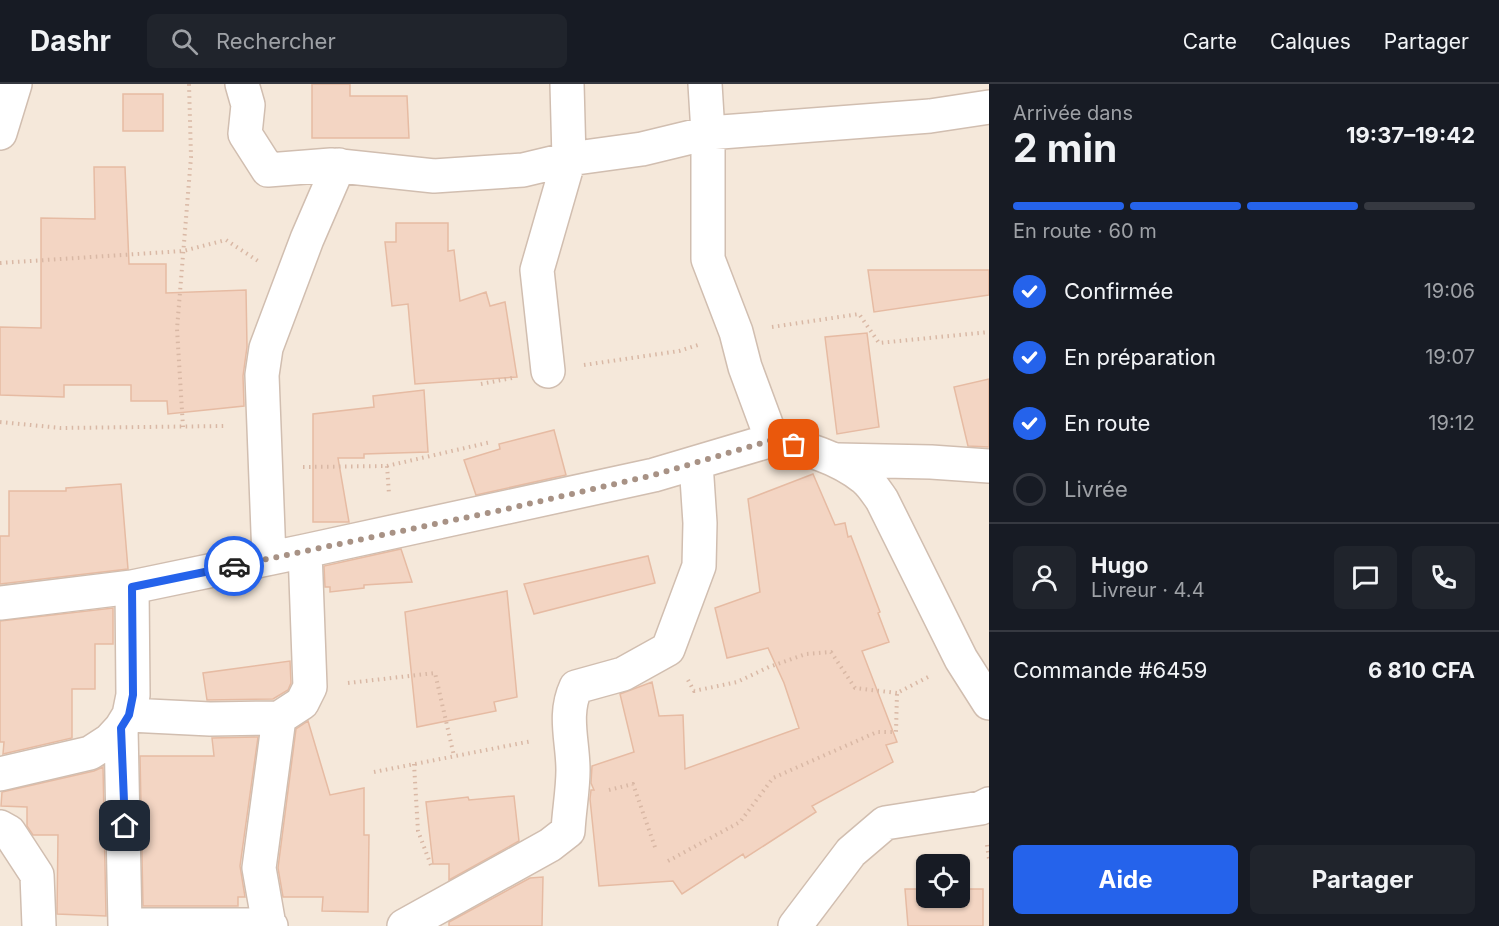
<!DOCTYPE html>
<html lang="fr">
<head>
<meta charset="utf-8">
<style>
	body { margin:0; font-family:Inter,sans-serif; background:#20242c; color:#f1f3f6; height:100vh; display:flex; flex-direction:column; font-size:22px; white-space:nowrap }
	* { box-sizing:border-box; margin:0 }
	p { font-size:20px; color:#9ea1a6 }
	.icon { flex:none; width:33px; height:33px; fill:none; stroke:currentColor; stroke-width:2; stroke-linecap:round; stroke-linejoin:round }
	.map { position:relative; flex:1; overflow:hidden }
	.side { display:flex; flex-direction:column; background:#171b24; width:510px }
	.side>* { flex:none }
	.controls { position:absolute; left:916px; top:770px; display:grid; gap:12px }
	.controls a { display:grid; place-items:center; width:54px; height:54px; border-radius:9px; background:#171b24; box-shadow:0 2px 4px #0004; font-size:30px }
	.pin { position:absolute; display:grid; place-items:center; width:51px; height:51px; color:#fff; margin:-26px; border-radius:12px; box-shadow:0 3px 9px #0006 }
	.courier { position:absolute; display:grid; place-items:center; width:60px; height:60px; margin:-30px; border:4px solid #2563eb; border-radius:50%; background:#fff; color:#222; box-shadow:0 2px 8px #0007 }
	.overview em { font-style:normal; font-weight:700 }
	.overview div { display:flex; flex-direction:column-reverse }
	.overview { display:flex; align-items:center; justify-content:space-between; height:102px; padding:0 24px }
	h1 { font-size:39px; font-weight:700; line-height:45px }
	.bar { display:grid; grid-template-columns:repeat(4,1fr); gap:9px 6px; align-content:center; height:72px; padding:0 24px }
	.bar i { height:8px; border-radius:4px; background:#363941 }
	.bar .active { background:#2563eb }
	.bar p { grid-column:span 4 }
	.line { display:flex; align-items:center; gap:15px; padding:0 24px; border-top:2px solid #363941 }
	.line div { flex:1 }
	.round { display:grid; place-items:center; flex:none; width:63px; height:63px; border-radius:9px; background:#20242c }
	ol { padding:0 24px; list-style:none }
	li { display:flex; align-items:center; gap:18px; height:66px }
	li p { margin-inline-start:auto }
	li .icon { padding:6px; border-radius:50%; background:#2563eb; color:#fff; stroke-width:4 }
	li:last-child { color:#9ea1a6 }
	li i { width:33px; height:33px; border:3px solid #363941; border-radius:50% }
	.action { display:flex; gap:12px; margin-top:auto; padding:12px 24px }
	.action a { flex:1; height:69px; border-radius:9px; background:#2563eb; color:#fff; font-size:24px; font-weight:700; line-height:69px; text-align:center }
	.action a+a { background:#20242c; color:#f1f3f6 }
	header { display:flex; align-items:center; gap:36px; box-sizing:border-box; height:84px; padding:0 30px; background:#171b24; border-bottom:2px solid #363941 }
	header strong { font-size:28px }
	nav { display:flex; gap:33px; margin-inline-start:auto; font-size:21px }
	.search { width:420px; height:54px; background:#20242c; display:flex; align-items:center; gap:15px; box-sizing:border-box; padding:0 21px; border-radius:9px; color:#9ea1a6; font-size:22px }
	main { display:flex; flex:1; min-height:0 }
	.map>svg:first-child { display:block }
	.residential { fill:#f5e8da; fill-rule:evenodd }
	.building { fill:#f3d5c3; stroke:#e6bba3; stroke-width:1.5 }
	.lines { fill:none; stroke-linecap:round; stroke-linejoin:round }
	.minor-casing { stroke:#d1beb0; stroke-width:36 }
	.path { stroke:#d9b8a5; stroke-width:4; stroke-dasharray:1.5 4.5; stroke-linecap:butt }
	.minor { stroke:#fff; stroke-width:33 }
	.done { stroke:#a89285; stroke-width:6; stroke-dasharray:0 10.8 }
	.route { stroke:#2563eb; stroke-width:8 }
</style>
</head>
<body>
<header>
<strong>Dashr</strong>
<div class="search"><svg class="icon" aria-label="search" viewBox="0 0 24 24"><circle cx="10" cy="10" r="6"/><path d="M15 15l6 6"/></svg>Rechercher</div>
<nav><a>Carte</a><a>Calques</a><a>Partager</a></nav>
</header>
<main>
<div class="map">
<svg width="989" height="842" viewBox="0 0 989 842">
	<rect width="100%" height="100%" fill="#fdf6ec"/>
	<!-- residential -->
	<path class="residential" d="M0,0h989v842h-989zM927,780h33v33h-33z"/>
	<!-- building -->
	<path class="building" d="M312,0h38v12h57l2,42h-97z
		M123,10h40v37h-40z
		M94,83h31l4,97h37v29l80,-3 1,57 -4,29 1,30 -76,8 -1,-13h-36v-16h-67v12l-64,-2v-68l41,1v-110l54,1z
		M396,139h52v28l6,-1 6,51 26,-9 4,14 15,-4 12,75 -102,7 -7,-80 -16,2 -7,-64h11z
		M868,186h121v25l-115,17z
		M867,249l12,94 -42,7 -12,-97z
		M989,295v68l-21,-1 -14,-59z
		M424,306l4,62 -64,2v4h-26l11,64h-36v-108l61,-7 -1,-11z
		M554,346l12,45 -90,20 -12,-35 36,-11 -1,-5z
		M813,390l22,51 10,-2 3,14 3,-1 29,76 -2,1 11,29 -27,9 35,91 -11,3 7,17 -81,44 4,6 -71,46 -2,-4 -61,40 -9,-13 -74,5 -9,-87 1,-9h3l-3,-7 1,-17 42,-14 -14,-58 32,-12 7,34 24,-1 2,54 114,-41 -15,-45 -16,-35 -41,10 -12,-50 45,-16 -12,-93z
		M121,400l7,85 -128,15v-48h9v-45h57v-3z
		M401,465l11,33 -48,3v3l-34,4v-5h-5l-1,-21z
		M648,472l7,27 -121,31 -10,-30z
		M507,507l10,106 -23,5 2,9 -79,16 -12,-115z
		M113,524v36h-18v45h-23v49l-69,16 1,-12h-4v-121z
		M290,577l1,22 -3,7 -15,9 -66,1 -4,-27z
		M308,637l22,74 34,-7v47h5l-1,77 -46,-1 1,-14h-40l-5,-29 18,-139z
		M258,653l-18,129 5,31h-7v9h-95l-3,-150h74l-2,-18z
		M103,683l3,149 -49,-2 1,-79h-25l-6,-9v-19l-26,-1 1,-14 92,-21z
		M514,712l5,45 -70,39v-16h-16l-7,-62 42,-5 1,3z
		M543,793l-1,49h-93v-4l81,-44z
		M905,805h22v8h33v-8h23v37h-75z"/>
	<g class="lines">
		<!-- minor casing -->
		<g class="minor-casing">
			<path id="minor" d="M242,0l6,21 -3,29 23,36 63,-5 103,11 89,-6 46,-11 73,-10 66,-16 222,-17 59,-9
				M0,49l15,-49
				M548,287l-11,-101 32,-111 -2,-75
				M772,356c32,8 66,17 92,38 7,5 13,15 18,22l79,159 28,44
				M838,376l93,2 58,4
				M269,474l-7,-183 4,-27 41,-109 32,-74
				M0,519l132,-16 173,-36 349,-76 118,-35 -27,-73 -9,-35 -28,-73v-126l-3,-49
				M129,631l81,4 69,-1
				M121,644l4,197h144
				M0,690l90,-21 20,-13 11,-12 8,-13 4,-20 -1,-108
				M0,743l9,5 28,43 2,51
				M271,842l-2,-1 -10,-57 20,-150 23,-15 8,-16 -5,-136
				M404,842l146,-81 18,-14c1,-20 5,-41 5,-61 0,-29 -10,-55 3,-83l47,-13 45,-25 31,-83 1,-43 -4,-60
				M795,842l56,-74 34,-29 96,-15 8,-4"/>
		</g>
		<!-- path -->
		<path class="path" d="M0,179l183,-12 43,-11 32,21
			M772,243l87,-13 20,29 110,-11
			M584,281l95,-14 22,-7
			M481,300l31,-6
			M0,338l61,6 165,-2
			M183,343l-6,-98 14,-172 -2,-73
			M387,382l2,28
			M303,383l84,-1 104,-24
			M688,596l6,11 43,-9 32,-15 37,-13 25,-2 24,36 42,5
			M348,599l87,-10 19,83
			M414,680l4,67 14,37
			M374,688l158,-31
			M609,706l24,-6 23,66
			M987,761l2,14
			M668,777l72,-39 33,-44 104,-46h19l1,-39 31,-16"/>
		<!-- minor -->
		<use href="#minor" class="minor"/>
	</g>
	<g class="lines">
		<!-- done -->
		<path class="done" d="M234,482l268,-56 152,-35 118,-35 22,5"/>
		<!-- route -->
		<path class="route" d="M125,742l-4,-98 8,-13 4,-20 -1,-108 102,-21"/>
	</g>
</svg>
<div class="controls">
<a><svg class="icon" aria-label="locate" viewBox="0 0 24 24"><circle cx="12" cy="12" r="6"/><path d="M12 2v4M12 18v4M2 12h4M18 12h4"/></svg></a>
</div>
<div class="pin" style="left:794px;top:361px;background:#ea580c"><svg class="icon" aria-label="bag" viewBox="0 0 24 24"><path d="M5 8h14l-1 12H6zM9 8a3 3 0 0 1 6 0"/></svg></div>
<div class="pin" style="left:125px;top:742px;background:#1f2937"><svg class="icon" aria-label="home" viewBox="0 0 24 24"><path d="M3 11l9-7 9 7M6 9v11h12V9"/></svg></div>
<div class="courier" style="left:234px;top:482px"><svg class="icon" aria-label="car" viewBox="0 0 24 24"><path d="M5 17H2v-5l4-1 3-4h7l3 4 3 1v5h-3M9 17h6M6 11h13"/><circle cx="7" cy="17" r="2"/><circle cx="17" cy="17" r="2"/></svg></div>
</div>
<section class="side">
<div class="overview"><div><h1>2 min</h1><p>Arrivée dans</p></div><em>19:37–19:42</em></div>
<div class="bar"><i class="active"></i><i class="active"></i><i class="active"></i><i></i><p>En route · 60 m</p></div>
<ol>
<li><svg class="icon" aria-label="check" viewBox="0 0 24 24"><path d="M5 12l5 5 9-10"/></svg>Confirmée<p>19:06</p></li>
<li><svg class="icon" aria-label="check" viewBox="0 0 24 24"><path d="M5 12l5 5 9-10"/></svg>En préparation<p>19:07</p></li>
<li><svg class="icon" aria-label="check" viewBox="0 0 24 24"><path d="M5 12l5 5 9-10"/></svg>En route<p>19:12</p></li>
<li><i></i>Livrée</li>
</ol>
<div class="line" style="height:108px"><a class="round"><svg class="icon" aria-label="person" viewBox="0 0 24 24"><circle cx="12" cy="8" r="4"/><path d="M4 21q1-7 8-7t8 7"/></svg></a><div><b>Hugo</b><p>Livreur · 4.4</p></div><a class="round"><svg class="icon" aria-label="chat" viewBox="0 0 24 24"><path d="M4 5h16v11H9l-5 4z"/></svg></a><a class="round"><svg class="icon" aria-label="phone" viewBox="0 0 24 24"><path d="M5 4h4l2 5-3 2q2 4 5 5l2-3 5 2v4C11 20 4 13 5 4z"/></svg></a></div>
<div class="line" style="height:78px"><div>Commande #6459</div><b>6 810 CFA</b></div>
<div class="action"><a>Aide</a><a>Partager</a></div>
</section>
</main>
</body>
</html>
